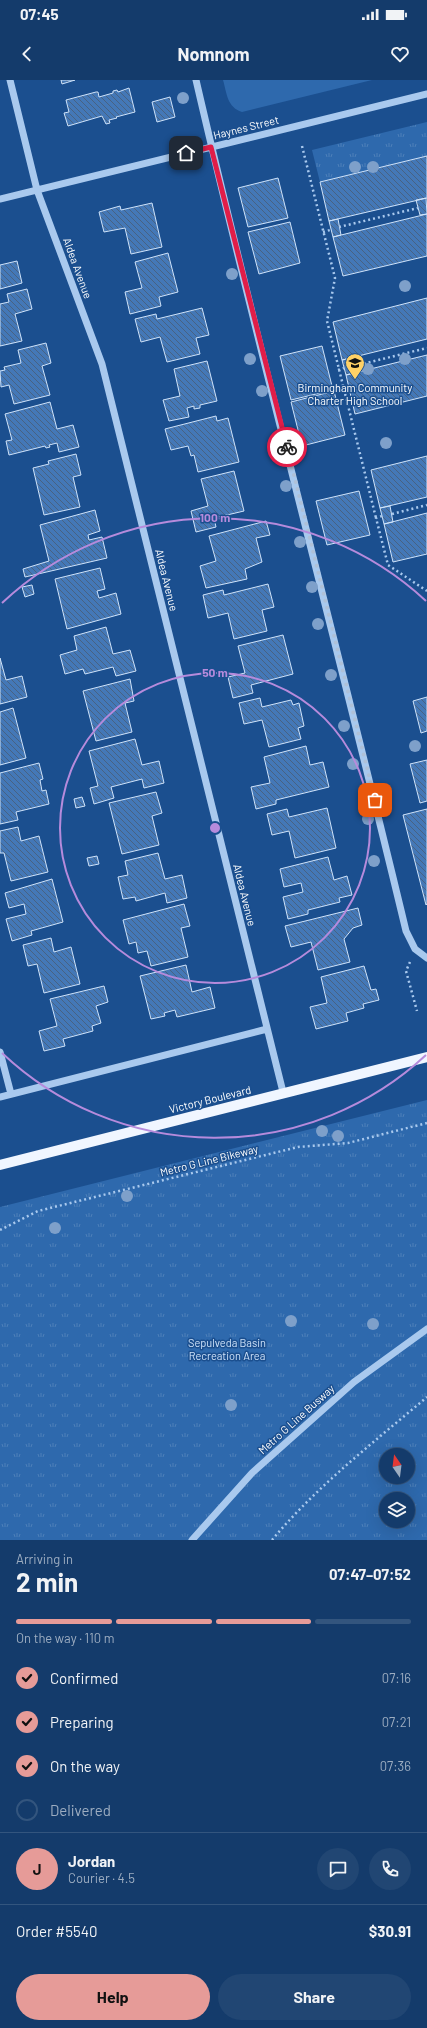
<!DOCTYPE html>
<html lang="en">
<head>
<meta charset="utf-8">
<style>
	body { margin:0; font-family:Barlow,sans-serif; background:#214673; color:#f1f3f6; height:100vh; display:flex; flex-direction:column; font-size:15px; white-space:nowrap }
	* { box-sizing:border-box; margin:0 }
	p { font-size:13px; color:#9dadc1 }
	.icon { flex:none; width:22px; height:22px; fill:none; stroke:currentColor; stroke-width:2; stroke-linecap:round; stroke-linejoin:round }
	.map { position:relative; height:1460px; overflow:hidden }
	.panel { display:flex; flex-direction:column; background:#143b6b; flex:1 }
	.panel>* { flex:none }
	.needle { width:26px; rotate:346deg }
	.controls { position:absolute; left:379px; top:1368px; display:grid; gap:8px }
	.controls a { display:grid; place-items:center; width:36px; height:36px; border-radius:50%; background:#143b6b; box-shadow:0 4px 16px #0002,0 0 0 1px #33557e; font-size:20px }
	.pin { position:absolute; display:grid; place-items:center; width:34px; height:34px; color:#fff; margin:-17px; border-radius:8px; box-shadow:0 2px 6px #0006 }
	.courier { position:absolute; display:grid; place-items:center; width:40px; height:40px; margin:-20px; border:3px solid #e11d48; border-radius:50%; background:#fff; color:#222; box-shadow:0 1px 5px #0007 }
	.summary em { font-style:normal; font-weight:700 }
	.summary div { display:flex; flex-direction:column-reverse }
	.summary { display:flex; align-items:center; justify-content:space-between; height:68px; padding:0 16px }
	h1 { font-size:26px; font-weight:700; line-height:30px }
	.bar { display:grid; grid-template-columns:repeat(4,1fr); gap:6px 4px; align-content:center; height:48px; padding:0 16px }
	.bar i { height:5px; border-radius:3px; background:#33557e }
	.bar .current { background:#e69b98 }
	.bar p { grid-column:span 4 }
	.line { display:flex; align-items:center; gap:10px; padding:0 16px; border-top:1px solid #33557e }
	.line div { flex:1 }
	.round { display:grid; place-items:center; flex:none; width:42px; height:42px; border-radius:21px; background:#214673 }
	ol { padding:0 16px; list-style:none }
	li { display:flex; align-items:center; gap:12px; height:44px }
	li p { margin-inline-start:auto }
	li .icon { padding:4px; border-radius:50%; background:#e69b98; color:#111; stroke-width:4 }
	li:last-child { color:#9dadc1 }
	li i { width:22px; height:22px; border:2px solid #33557e; border-radius:50% }
	.primary-button { display:flex; gap:8px; margin-top:auto; padding:8px 16px }
	.primary-button a { flex:1; height:46px; border-radius:24px; background:#e69b98; color:#111; font-size:16px; font-weight:700; line-height:46px; text-align:center }
	.primary-button a+a { background:#214673; color:#f1f3f6 }
	.status { display:flex; justify-content:space-between; align-items:center; height:28px; padding:0 20px; background:#143b6b; direction:ltr }
	.status svg { height:11px; fill:currentColor }
	header { display:flex; justify-content:space-between; align-items:center; height:52px; padding:0 16px; background:#143b6b; font-size:18px; font-weight:700 }
	.map>svg:first-child { display:block }
	.grass { fill:url(#grass-tufts); fill-rule:evenodd }
	.pitch { fill:#2e69ad }
	.building { fill:url(#building-back-hatch); stroke:#cfe3fa }
	.lines { fill:none; stroke-linecap:round; stroke-linejoin:round }
	.path { stroke:#a9c9ee; stroke-width:2.5; stroke-dasharray:2 3; stroke-linecap:butt }
	.minor { stroke:#a9c9ee; stroke-width:7 }
	.major { stroke:#f0f6ff; stroke-width:10 }
	.tree { fill:#7ea0ca }
	.done { stroke:#afc1d8; stroke-width:4; stroke-dasharray:0 7.2 }
	.route { stroke:#e11d48; stroke-width:5 }
	.ring { fill:none; stroke:#b68bdc; stroke-width:2 }
	.labels { text-anchor:middle; dominant-baseline:central; stroke-width:3; stroke-linejoin:round; paint-order:stroke }
	.street-label { font-size:11px; fill:#fff; stroke:#1b4f8f }
	.poi-label { font-size:11px; fill:#fff; stroke:#1b4f8f }
	.park-label { font-size:11px; fill:#cfe3fa; stroke:#1b4f8f }
	.centre { fill:#b68bdc; stroke:#1b4f8f; stroke-width:2 }
	.ring-label { font-size:12px; text-anchor:middle; font-weight:bold; fill:#b68bdc; stroke:#1b4f8f; stroke-width:3; stroke-linejoin:round; paint-order:stroke }
</style>
</head>
<body>
<div class="status"><b>07:45</b><svg viewBox="0 0 49 12"><path d="M0 12V9h3v3zM5 12V6h3v6zM10 12V3h3v9zM15 12V0h3v12zM26 1h20v11H26zM47 4h2v5h-2z"/></svg></div>
<header><svg class="icon" aria-label="back" viewBox="0 0 24 24"><path d="M15 5l-7 7 7 7"/></svg>Nomnom<svg class="icon" aria-label="heart" viewBox="0 0 24 24"><path d="M12 20l-8-8c-3-5 5-10 8-4 3-6 11-1 8 4z"/></svg></header>
<div class="map">
<svg width="427" height="1460" viewBox="0 0 427 1460">
	<defs>
		<pattern id="grass-tufts" width="24" height="20" patternUnits="userSpaceOnUse"><rect width="24" height="20" fill="#2e69ad"/><path d="M3 7l-1-3M5 7V3M7 7l1-3M15 17l-1-3M17 17v-4M19 17l1-3" fill="none" stroke="#4d80b9"/></pattern>
		<pattern id="building-back-hatch" width="6" height="6" patternUnits="userSpaceOnUse"><rect width="6" height="6" fill="#4478b7"/><path d="M-1 5l2 2M0 0l6 6M5-1l2 2" fill="none" stroke="#486282"/></pattern>
	</defs>
	<rect width="100%" height="100%" fill="#1b4f8f"/>
	<!-- grass -->
	<path class="grass" d="M427,42v34l-107,26 -8,-32z
		M427,1020v440h-427v-333zM386,1375h22v22h-22zM386,1419h22v22h-22z"/>
	<!-- pitch -->
	<path class="pitch" d="M223,0h149l-130,32c-15,-5 -15,-18 -19,-32z"/>
	<!-- building -->
	<path class="building" d="M61,0h14l-13,4z
		M129,8l6,24 -19,5 1,1 -8,2 1,3 -4,1 -4,-8 -34,10 -4,-13 5,-1 -3,-12 30,-8h2l1,5 14,-4v-2l4,-1 1,2z
		M170,17l5,20 -18,5 -5,-20z
		M427,76v42l-98,23 -9,-39z
		M278,98l10,40 -40,9 -10,-39z
		M426,118l1,16 -7,1 -4,-15z
		M152,123l10,44 -31,7 -6,-26 -21,4 -5,-20 21,-6 1,4z
		M427,134v42l-84,20 -10,-39z
		M338,139l3,16 -8,2 -4,-16z
		M290,142l10,41 -41,11 -11,-42z
		M168,173l10,39 -19,5 2,9 -31,8 -5,-22 17,-4 -7,-26z
		M17,181l5,22 -22,6v-24z
		M27,209l5,20 -17,5 7,27 -22,5v-42l9,-2 -2,-8z
		M427,218v41l-85,21 -9,-38z
		M202,228l7,27 -13,3 4,16 -33,8 -7,-25 -19,5 -6,-23 21,-5 1,5z
		M46,263l5,20 -9,3 8,29 -36,9 -5,-19 -8,2 -1,-16 5,-1 -1,-3 17,-4 -3,-13z
		M322,266l11,44 -42,10 -11,-44z
		M427,275v41l-72,18 -9,-39z
		M352,278l3,15 -9,2 -4,-15z
		M207,281l10,40 -17,4v3l-6,1v-3l-7,2 2,9 -20,4 -6,-21 17,-4 -6,-27z
		M334,311l11,44 -43,11 -11,-44z
		M50,322l7,27 16,-4 6,22 -20,5 -2,-9 -8,2 1,2 -4,1 -1,-2 -36,9 -3,-14 6,-1 -7,-26z
		M216,336l1,5 11,-3 11,44 -41,10 -4,-17 -3,1 -3,-10 -17,4 -6,-21z
		M76,374l5,21 -8,2 7,30 -36,8 -11,-47 16,-4 -1,-3z
		M427,376v41l-47,11 -9,-38z
		M234,391l10,40 -30,7 2,9 -20,5 -5,-21 17,-5 -7,-27z
		M359,411l11,44 -43,10 -11,-44z
		M390,426l3,16 -9,2 -4,-16z
		M95,430l5,21 -12,4 1,5 13,-3 5,21 -82,19 -2,-8 26,-8 -9,-36z
		M427,433v41l-34,8 -9,-38z
		M266,441l4,14 -14,3 6,24 -17,7 2,10 -41,9 -6,-22 16,-5 -7,-25z
		M100,488l5,21 -8,2 2,7 17,-5 5,21 -54,15 -12,-50z
		M268,504l6,23 -12,3 5,21 -33,8 -6,-26 -20,5 -5,-23 20,-5 1,5z
		M32,505l2,9 -9,3 -3,-10z
		M106,547l7,27 17,-4 6,21 -20,5 -3,-9 -28,7 -2,-5 -18,5 -5,-19 17,-5 -3,-14z
		M283,555l10,39 -42,11 2,8 -20,5 -5,-21 17,-4 -7,-27z
		M0,578l6,22 16,-4 5,21 -27,7z
		M130,599l4,22 -9,2 7,29 -36,9 -13,-50z
		M427,617v34l-6,2 -8,-32z
		M260,618l2,9 29,-7 2,5 6,-2 5,23 -6,2 3,11 -32,8 -7,-27 -18,4 -5,-21z
		M13,628l13,50 -26,7v-53z
		M135,659l7,26 17,-4 5,22 -20,5 -2,-9 -31,8 3,11 -20,6 -4,-16 8,-2 -9,-35z
		M306,666l4,19 13,-3 6,25 -53,13v4l-20,5 -5,-22 19,-4 -6,-26z
		M427,680v41l-7,2 -10,-39z
		M39,683l4,16 -3,1 2,11 4,-1 3,14 -33,8 2,8 -18,4v-51z
		M156,712l6,21 -10,3 7,29 -37,9 -13,-51z
		M82,717l3,9 -9,2 -2,-9z
		M327,728l9,40 -41,10 -6,-27 -17,4 -5,-21 20,-5 2,8z
		M427,729v95l-1,1 -23,-90z
		M18,747l3,14 18,-5 9,36 -37,9 -7,-28h-4v-22z
		M158,773l7,26 17,-4 5,23 -20,5 -2,-10 -29,8 -1,-4 -12,2 -5,-22 10,-2 -3,-14z
		M97,776l2,8 -10,2 -2,-8z
		M328,777l6,23 13,-4 5,19 -13,3 1,4 -32,8v4l-20,5 -5,-22 20,-5 -2,-9 -17,4 -4,-18z
		M52,799l11,43 -32,9 1,4 -20,6 -6,-22 20,-5 -2,-10 -15,4 -4,-15z
		M184,824l6,22 -9,2 7,29 -37,9 -4,-15 -9,2 -2,-11 -7,2 -6,-24z
		M358,828l4,17 -9,3 -9,11 6,23 -32,8 -7,-28 -20,5 -6,-21z
		M51,858l3,14 17,-5 9,37 -36,9 -7,-29 -9,2 -5,-21z
		M186,885l6,27 18,-5 5,21 -38,9 -2,-7 -11,3 1,3 -14,3 -11,-43z
		M364,886l7,24 5,-1 3,11 -16,4 1,4 -18,5 2,8 -32,8 -6,-22 17,-4 -6,-26z
		M104,906l4,16 -12,4 5,17 -9,3 1,5 -30,8 2,7 -21,5 -5,-20 18,-5 -7,-27z"/>
	<g class="lines">
		<!-- path -->
		<path class="path" d="M302,66l33,132 -8,43 49,197
			M339,147l79,-19
			M323,152l7,-2
			M354,286l73,-18
			M338,290l6,-2
			M392,434l35,-9
			M382,436l-6,2 12,47 39,26
			M410,882l-4,9 11,40
			M0,1150l38,-19 260,-64 50,-4 79,-20
			M272,1460c45,-54 102,-98 155,-143"/>
		<!-- minor -->
		<path class="minor" d="M10,0l27,110 65,174 181,728
			M196,0c66,285 142,567 210,851l9,18 12,9
			M0,119l427,-105
			M0,972l11,42
			M0,1017l267,-68
			M192,1460l60,-67 102,-91 73,-53"/>
		<!-- major -->
		<path class="major" d="M0,1085l427,-108"/>
	</g>
	<!-- trees -->
	<g class="tree">
		<circle cx="183" cy="18" r="6"/>
		<circle cx="355" cy="87" r="6"/>
		<circle cx="373" cy="87" r="6"/>
		<circle cx="232" cy="194" r="6"/>
		<circle cx="405" cy="206" r="6"/>
		<circle cx="250" cy="279" r="6"/>
		<circle cx="405" cy="279" r="6"/>
		<circle cx="368" cy="289" r="6"/>
		<circle cx="262" cy="311" r="6"/>
		<circle cx="386" cy="363" r="6"/>
		<circle cx="277" cy="366" r="6"/>
		<circle cx="286" cy="406" r="6"/>
		<circle cx="300" cy="462" r="6"/>
		<circle cx="312" cy="507" r="6"/>
		<circle cx="318" cy="544" r="6"/>
		<circle cx="331" cy="595" r="6"/>
		<circle cx="344" cy="646" r="6"/>
		<circle cx="415" cy="666" r="6"/>
		<circle cx="353" cy="684" r="6"/>
		<circle cx="368" cy="739" r="6"/>
		<circle cx="374" cy="781" r="6"/>
		<circle cx="322" cy="1051" r="6"/>
		<circle cx="338" cy="1056" r="6"/>
		<circle cx="127" cy="1116" r="6"/>
		<circle cx="55" cy="1148" r="6"/>
		<circle cx="291" cy="1241" r="6"/>
		<circle cx="373" cy="1244" r="6"/>
		<circle cx="231" cy="1325" r="6"/>
	</g>
	<g class="lines">
		<!-- done -->
		<path class="done" d="M287,367l88,353"/>
		<!-- route -->
		<path class="route" d="M186,73l25,-6 76,300"/>
	</g>
	<!-- distance rings -->
	<g class="ring">
		<circle cx="215" cy="748" r="155"/>
		<path d="M426 975A310 310 0 0 1 2 973M2 523A310 310 0 0 1 426 521"/>
	</g>
	<!-- icons -->
	<defs>
		<g id="school-pin" transform="scale(1)"><path d="M0 17L-7.5 6A9.5 9.5 0 1 1 7.5 6Z" fill="#ffd166" stroke="#1b4f8f"/><path d="M0-5L7-2L0 1L-7-2ZM-4 1L0 2.5L4 1V4Q0 6-4 4Z" fill="#111"/></g>
	</defs>
	<g fill-rule="evenodd">
		<use href="#school-pin" x="355" y="283"/>
	</g>
	<g class="labels">
		<!-- street labels -->
		<g class="street-label">
			<text transform="translate(246 47) rotate(-14)">Haynes Street</text>
			<text transform="translate(78 188) rotate(70)">Aldea Avenue</text>
			<text transform="translate(167 500) rotate(76)">Aldea Avenue</text>
			<text transform="translate(245 815) rotate(76)">Aldea Avenue</text>
			<text transform="translate(210 1019) rotate(-14)">Victory Boulevard</text>
			<text transform="translate(209 1080) rotate(-14)">Metro G Line Bikeway</text>
			<text transform="translate(296 1339) rotate(-42)">Metro G Line Busway</text>
		</g>
		<!-- poi labels -->
		<g class="poi-label">
			<text x="355" y="307">Birmingham Community<tspan x="355" dy="13">Charter High School</tspan></text>
		</g>
		<!-- park labels -->
		<g class="park-label">
			<text x="227" y="1262">Sepulveda Basin<tspan x="227" dy="13">Recreation Area</tspan></text>
		</g>
	</g>
	<circle cx="215" cy="748" r="6" class="centre"/>
	<g class="ring-label">
		<text x="215" y="442">100 m</text>
		<text x="215" y="597">50 m</text>
	</g>
</svg>
<div class="controls">
<a><svg class="needle" viewBox="-14 -14 28 28"><path d="M0-13l5 13h-10z" fill="#e53935"/><path d="M0 13l5-13h-10z" fill="#9dadc1"/></svg></a>
<a><svg class="icon" aria-label="layers" viewBox="0 0 24 24"><path d="M12 4l9 5-9 5-9-5zM3 14l9 5 9-5"/></svg></a>
</div>
<div class="pin" style="left:375px;top:720px;background:#ea580c"><svg class="icon" aria-label="bag" viewBox="0 0 24 24"><path d="M5 8h14l-1 12H6zM9 8a3 3 0 0 1 6 0"/></svg></div>
<div class="pin" style="left:186px;top:73px;background:#1f2937"><svg class="icon" aria-label="home" viewBox="0 0 24 24"><path d="M3 11l9-7 9 7M6 9v11h12V9"/></svg></div>
<div class="courier" style="left:287px;top:367px"><svg class="icon" aria-label="bike" viewBox="0 0 24 24"><circle cx="6" cy="16" r="4"/><circle cx="18" cy="16" r="4"/><path d="M6 16l4-8h5l3 8M10 8l3 8H6M13 5h3"/></svg></div>
</div>
<section class="panel">
<div class="summary"><div><h1>2 min</h1><p>Arriving in</p></div><em>07:47–07:52</em></div>
<div class="bar"><i class="current"></i><i class="current"></i><i class="current"></i><i></i><p>On the way · 110 m</p></div>
<ol>
<li><svg class="icon" aria-label="check" viewBox="0 0 24 24"><path d="M5 12l5 5 9-10"/></svg>Confirmed<p>07:16</p></li>
<li><svg class="icon" aria-label="check" viewBox="0 0 24 24"><path d="M5 12l5 5 9-10"/></svg>Preparing<p>07:21</p></li>
<li><svg class="icon" aria-label="check" viewBox="0 0 24 24"><path d="M5 12l5 5 9-10"/></svg>On the way<p>07:36</p></li>
<li><i></i>Delivered</li>
</ol>
<div class="line" style="height:72px"><b class="round" style="background:#e69b98;color:#111">J</b><div><b>Jordan</b><p>Courier · 4.5</p></div><a class="round"><svg class="icon" aria-label="chat" viewBox="0 0 24 24"><path d="M4 5h16v11H9l-5 4z"/></svg></a><a class="round"><svg class="icon" aria-label="phone" viewBox="0 0 24 24"><path d="M5 4h4l2 5-3 2q2 4 5 5l2-3 5 2v4C11 20 4 13 5 4z"/></svg></a></div>
<div class="line" style="height:52px"><div>Order #5540</div><b>$30.91</b></div>
<div class="primary-button"><a>Help</a><a>Share</a></div>
</section>
</body>
</html>
